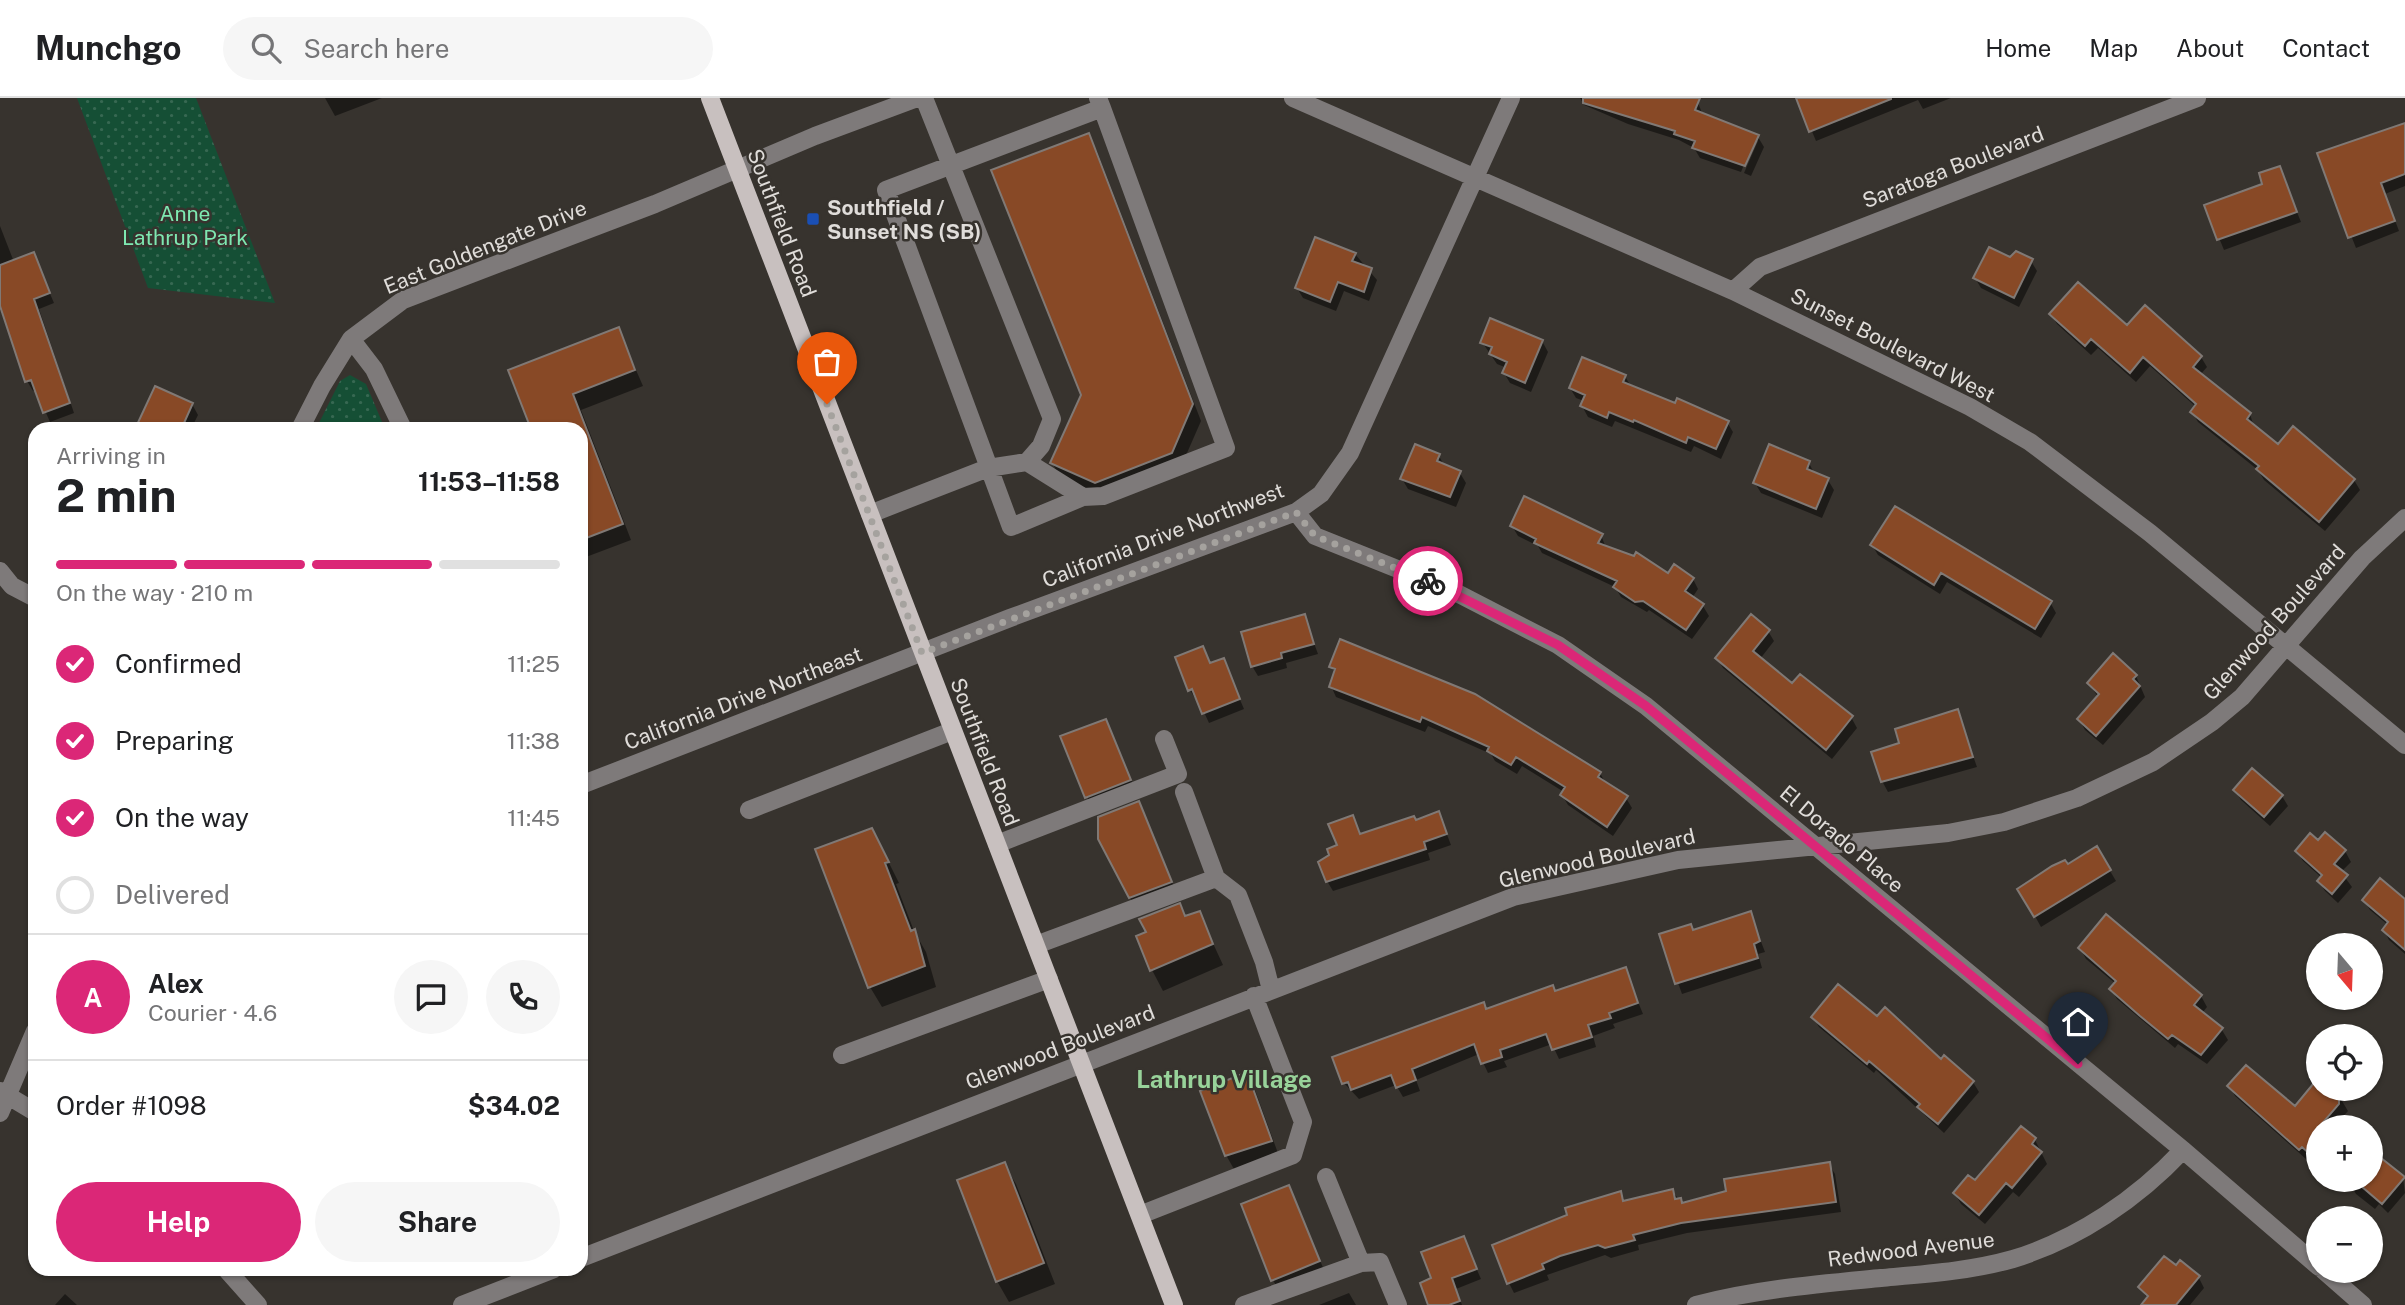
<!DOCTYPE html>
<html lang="en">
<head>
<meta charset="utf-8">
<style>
	body { margin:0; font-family:"Public Sans",sans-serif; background:#f6f6f6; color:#202124; height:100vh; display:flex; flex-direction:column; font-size:26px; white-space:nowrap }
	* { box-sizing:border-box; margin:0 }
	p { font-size:23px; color:#757577 }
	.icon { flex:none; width:38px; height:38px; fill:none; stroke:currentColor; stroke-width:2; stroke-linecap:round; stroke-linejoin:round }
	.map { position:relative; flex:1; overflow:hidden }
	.sheet { position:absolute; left:28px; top:324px; width:560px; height:854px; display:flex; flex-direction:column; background:#fff; border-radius:21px; box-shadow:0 2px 5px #0004 }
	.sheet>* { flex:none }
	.needle { width:46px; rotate:161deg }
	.fabs { position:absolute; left:2306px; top:835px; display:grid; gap:14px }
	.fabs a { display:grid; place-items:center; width:77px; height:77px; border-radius:50%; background:#fff; box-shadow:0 2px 5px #0004; font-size:35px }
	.pin { position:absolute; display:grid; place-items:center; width:60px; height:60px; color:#fff; margin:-72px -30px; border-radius:50% 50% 50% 0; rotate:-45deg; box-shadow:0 0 7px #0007 }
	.pin .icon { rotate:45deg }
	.courier { position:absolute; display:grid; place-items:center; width:70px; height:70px; margin:-35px; border:5px solid #db2777; border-radius:50%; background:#fff; color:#222; box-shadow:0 2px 9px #0007 }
	.head em { font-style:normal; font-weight:700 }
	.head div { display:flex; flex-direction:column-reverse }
	.head { display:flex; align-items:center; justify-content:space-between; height:119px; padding:0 28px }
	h1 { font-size:46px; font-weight:700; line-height:52px }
	.bar { display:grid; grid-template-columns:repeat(4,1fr); gap:10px 7px; align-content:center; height:84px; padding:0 28px }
	.bar i { height:9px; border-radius:5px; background:#e0e0e0 }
	.bar .on { background:#db2777 }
	.bar p { grid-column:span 4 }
	.line { display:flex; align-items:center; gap:18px; padding:0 28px; border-top:2px solid #e0e0e0 }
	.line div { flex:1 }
	.round { display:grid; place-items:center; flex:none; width:74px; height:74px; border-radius:37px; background:#f6f6f6 }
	ol { padding:0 28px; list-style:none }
	li { display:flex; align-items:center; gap:21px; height:77px }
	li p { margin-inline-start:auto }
	li .icon { padding:7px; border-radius:50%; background:#db2777; color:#fff; stroke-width:4 }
	li:last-child { color:#757577 }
	li i { width:38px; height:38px; border:4px solid #e0e0e0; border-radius:50% }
	.button { display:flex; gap:14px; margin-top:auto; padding:14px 28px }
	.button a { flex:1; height:80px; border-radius:42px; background:#db2777; color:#fff; font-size:28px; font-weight:700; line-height:80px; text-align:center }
	.button a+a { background:#f6f6f6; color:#202124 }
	header { display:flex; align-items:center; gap:42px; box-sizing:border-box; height:98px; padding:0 35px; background:#fff; border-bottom:2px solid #e0e0e0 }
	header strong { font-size:33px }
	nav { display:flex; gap:38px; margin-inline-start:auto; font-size:24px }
	.search { width:490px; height:63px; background:#f6f6f6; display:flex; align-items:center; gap:18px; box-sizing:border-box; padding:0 24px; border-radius:38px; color:#757577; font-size:26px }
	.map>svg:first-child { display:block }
	.grass { fill:url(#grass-dots) }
	.shadow { fill:#0007 }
	.building { fill:#884926; stroke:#807975; stroke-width:2 }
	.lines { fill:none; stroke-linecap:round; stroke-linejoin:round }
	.minor { stroke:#7e7a7a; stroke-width:18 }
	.major { stroke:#c8c0bf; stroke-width:18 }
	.done { stroke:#a5a29e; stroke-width:7; stroke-dasharray:0 12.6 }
	.route { stroke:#db2777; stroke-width:9 }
	.transit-dot { fill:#1a4fb4; stroke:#37332e; stroke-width:2.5 }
	.labels { text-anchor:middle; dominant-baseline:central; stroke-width:5; stroke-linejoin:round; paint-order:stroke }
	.street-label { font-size:21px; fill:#e0ddda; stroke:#37332e }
	.poi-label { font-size:21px; font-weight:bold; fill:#e0ddda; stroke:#37332e; text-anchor:start }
	.park-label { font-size:21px; fill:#7ee8b1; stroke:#37332e }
	.quarter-label { font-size:24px; font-weight:bold; fill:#98d39a; stroke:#37332e }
</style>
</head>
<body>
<header>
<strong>Munchgo</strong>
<div class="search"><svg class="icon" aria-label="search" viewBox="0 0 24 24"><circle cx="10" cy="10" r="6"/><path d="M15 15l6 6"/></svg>Search here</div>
<nav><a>Home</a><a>Map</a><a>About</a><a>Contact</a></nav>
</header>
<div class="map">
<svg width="2405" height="1207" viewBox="0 0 2405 1207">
	<defs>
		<pattern id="grass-dots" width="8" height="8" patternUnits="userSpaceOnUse" patternTransform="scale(1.75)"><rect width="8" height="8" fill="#154f35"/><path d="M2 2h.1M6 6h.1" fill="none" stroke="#376852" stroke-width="1.8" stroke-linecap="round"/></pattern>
	</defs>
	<rect width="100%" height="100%" fill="#37332e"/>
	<!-- grass -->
	<path class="grass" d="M77,0h119l79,205 -127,-15z
		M350,277l16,9 19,45h-69l24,-48z"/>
	<!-- shadow -->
	<path class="shadow" d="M325,0h57l-47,18z
		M1580,0h108l10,5 5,12 55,22 6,10 -13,29 -7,-3 14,-32h-4l-13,31 -41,-14 -6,-10 -15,-8 -51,-16 -44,-19z
		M1798,0h153l-28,11 -5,-9 -102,41z
		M2405,26v62l-20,8 14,37 -43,17 -37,-94z
		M1088,37l9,16 104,270 -21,48 -75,29 -44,-20 -9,-15 31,-68z
		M2279,70l22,54 -77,28 -18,-44 58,-21z
		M0,128l14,36 19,-8 21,49 -15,6 35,104 -24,9 -14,-32 -3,1 -6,-10 -27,-72z
		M1355,156l22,26 -8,21 -25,-10 -8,20 -33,-13 -6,-10z
		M2031,163l6,10 -18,36 -38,-19 -6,-10z
		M2051,216l76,14 74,29 6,10 -7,8 50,39 4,13 24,19 15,-17 61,51 6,10 -35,41 -61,-51 -6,-10 -60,-48 -6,-10 4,-5 -46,-41 -14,16 -38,-34 -7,7 -34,-31z
		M618,231l25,57 -62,24 50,130 -45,17 -5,-8v-120h-48z
		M1542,243l6,11 -17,40 -21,-9 -6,-10 3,-5 -10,-4 -15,-22z
		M1625,278l6,11 96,35 6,10 -12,27 -27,-13 -3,6 -76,-31 -3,6 -24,-10 -6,-11 2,-5 -8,-3 -6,-10z
		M192,306l6,11 -7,14h-54z
		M1439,358l6,11 15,6 6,10 -10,24 -48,-18 -6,-10z
		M1809,365l5,10 14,7 6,10 -12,28 -61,-25 -6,-10z
		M1512,428l89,9 5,13 62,27 25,4 5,10 -6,9 11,8 6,10 -17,23 -43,-29 -2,2 -26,-15 -6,-10 -73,-34 -4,-7 -20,-10z
		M1872,447l178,57 6,11 -15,25 -94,-56 -7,12 -62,-39z
		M1304,518l14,38 -32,9 1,5 -29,8 -6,-10z
		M1768,533l6,10 -14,18 32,27 59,31 6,11 -25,31 -109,-91 -6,-10z
		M1203,551l8,16 12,-5 21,49 -35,14 -11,-24 -2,1 -6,-10 -12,-32z
		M1331,568l269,107 6,11 20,14 6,10 -19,28 -45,-31 -6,-10 2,-3 -42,-26 -5,8 -22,-13 -4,-7 -63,-28 -3,6 -89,-35 -5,-11 4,-12z
		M2136,578l9,21 -42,48 -18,-15 -6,-11 19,-22 -9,-13z
		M1957,613l20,56 -89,25 -6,-11 19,-37z
		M1106,623l32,75 -42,16 -9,-15z
		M2235,692l47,6 6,10 -18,20 -29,-26z
		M1138,705l41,95 -40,15 -9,-15z
		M1439,716l12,31 -23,8 2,7 -97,31 -6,-10 25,-64 9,19z
		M2325,737l20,16 6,11 -10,10 11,15 -14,16 -13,-12 -6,-10 3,-3 -19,-17 -6,-10 21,-9z
		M2097,751l19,32 -75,46 -21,-38z
		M883,753l16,32 -3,1 18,47 12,21 10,35 -54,20 -12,-20z
		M2364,802l41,1v53l-16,-14 -5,-10 4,-5 -18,-15z
		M1179,808l8,12 12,-5 24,52 -60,26 -11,-21 -3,-37z
		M1750,815l15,39 -7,2 4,14 -80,26 -21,-59 32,-4z
		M2080,850l121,48 6,11 -5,6 20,17 6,10 -21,24 -29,-20 -3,4 -58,-49 -6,-10 5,-5 -30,-25z
		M1625,872l18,44 -30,10 2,4 -22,8 3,11 -37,12 -7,-15 -48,17 3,6 -19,6 -9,-19 -63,26 4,11 -17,6 -7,-12 -37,14 -15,-16 142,-73 70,-17z
		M1813,919l64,2 96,63 6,10 -35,41 -68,-63 -2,3 -55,-46z
		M1246,976l9,16 24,66 -44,15 -9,-16z
		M2318,983l1,7h8l15,13 6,10 -14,16h-15v38l-10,-9 -3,3 -71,-63 -5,-10 65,22z
		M2021,1030l14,12 12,24 -28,33 -6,-5 -28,32 -24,-20 -6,-10 20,-11z
		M1004,1066l12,20 39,100 -46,18 -12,-21z
		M1829,1066l6,10 6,38 -154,21 -49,12 1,5 -28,8 -6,-3 -58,20 2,5 -35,13 -5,-10 111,-89 5,8 47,-11 11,13z
		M2403,1080l2,15 -17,20 -9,-9 -4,5 -19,-15 -6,-10 3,-4z
		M1289,1089l38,90 -46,18 -8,-15z
		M1463,1140l18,41 -25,10 6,16h-32l3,-26z
		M2176,1170l23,10 5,10 -14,17h-47l5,-6 -8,-11z
		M1349,1195l7,12h-37z
		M65,1196l12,11h-22z"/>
	<!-- building -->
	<path class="building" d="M1583,0h117l-5,12 64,25 -14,31 -53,-18 3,-7 -21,-7 1,-3 -92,-28z
		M1796,0h95v1l-82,33z
		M2405,25v51l-24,9 14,38 -47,17 -31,-85z
		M1089,35l104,271 -21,49 -77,30 -45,-20 31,-68 -90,-225z
		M2280,68l17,46 -80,28 -13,-35 58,-21 -3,-11z
		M1315,139l41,16 -4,8 20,7 -8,24 -26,-10 -8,20 -35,-14z
		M1989,149l21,10 6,-6 17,8 -19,39 -41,-20z
		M34,154l16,41 -16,6 36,104 -27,10 -12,-33 -6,2 -25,-76v-41z
		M2078,184l49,43 18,-20 57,51 -9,11 58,46 -4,6 31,25 15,-18 62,53 -36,43 -63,-53 3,-3 -69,-54 6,-8 -53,-47 -13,16 -39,-34 -6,7 -36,-32z
		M1490,220l53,22 -18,43 -23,-10 5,-11 -18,-8 3,-7 -12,-4z
		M619,229l16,43 -62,24 50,130 -42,16v-111h-50l-23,-59z
		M1582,259l44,18 -3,7 52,21 2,-5 52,23 -13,28 -28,-12 -2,6 -52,-23 -1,2 -24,-10 -2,6 -27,-12 5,-11 -16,-7z
		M155,288l38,17 -9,20 13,6h-62z
		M1415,346l25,10 -3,7 24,10 -11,26 -50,-18z
		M1769,346l41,17 -3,8 22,9 -13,31 -63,-26z
		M1524,398l79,38 -5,9 36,13 2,-4 32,21 6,-9 20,14 -9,13 19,13 -18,26 -43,-29 -8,1 -22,-15 4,-6 -83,-38 2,-4 -26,-13z
		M1895,408l157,95 -17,28 -94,-56 -7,12 -64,-40z
		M1305,516l9,30 -33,9 1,5 -31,9 -10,-35z
		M1751,516l19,16 -17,21 39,32 8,-9 53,42 -27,34 -111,-92z
		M1340,541l135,55 126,78 -3,5 30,19 -21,31 -47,-32 5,-8 -49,-30 -5,8 -24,-14 2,-4 -67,-30 -2,5 -91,-35 6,-18 -6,-2z
		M1203,548l7,17 14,-5 16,41 -38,15 -10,-25 -4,2 -13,-34z
		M2113,555l24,22 -4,4 7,7 -44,50 -19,-17 22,-25 -12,-11z
		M1958,611l15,48 -92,25 -10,-30 28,-9 -4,-14z
		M1106,621l25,61 -46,18 -25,-62z
		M2252,670l31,27 -19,22 -31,-27z
		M1139,703l33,81 -43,16 -31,-59v-22z
		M1439,713l8,23 -23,8 2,7 -100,33 -8,-20 11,-7 -2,-6 10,-4 -9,-21 25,-9 7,19 54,-18 2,4z
		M872,730l17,34 -4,1 26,68 4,-2 10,37 -57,22 -53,-139z
		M2325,734l21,18 -12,14 14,11 -16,19 -15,-13 5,-6 -27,-24 15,-18 8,7z
		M2097,748l14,24 -77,47 -17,-28 35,-23 13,-6 3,4z
		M2380,780l25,21v51l-23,-20 6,-8 -26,-22z
		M1180,805l5,13 15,-5 13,33 -63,27 -14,-35 10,-4 -7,-13z
		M1751,813l9,30 -6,3 4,14 -83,26 -16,-50 32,-10 2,6z
		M2106,816l96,81 -8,10 29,23 -22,27 -29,-20 -4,4 -28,-23 -31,-27 7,-8 -38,-33z
		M1626,869l12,36 -29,10 2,5 -23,7 4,12 -40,13 -6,-16 -46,16 2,7 -21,7 -7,-20 -62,25 4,11 -20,8 -5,-13 -40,15 -3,-8 -6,2 -10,-27 152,-55 2,7 67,-24 2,6z
		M1838,886l39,32 8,-9 56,52 3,-4 30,26 -36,43 -21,-17 3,-3 -51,-43 -2,3 -56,-47z
		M2246,967l49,41 23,-28 1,10h11l9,8v8l-20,23v35l-17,-15 -3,3 -72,-64z
		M1247,974l25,69 -47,15 -25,-65z
		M2021,1028l15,12 -4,6 10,8 -30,36 -6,-5 -27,32 -26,-22 15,-18 7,5z
		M2371,1052l34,27 -23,27 -28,-24h17z
		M1005,1064l39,101 -48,19 -39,-102z
		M1830,1064l6,40 -155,21 -48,12 2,5 -30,8 -7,-3 -38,11 -18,8 2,5 -37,15 -15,-39 75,-30 -2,-7 56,-17 2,10 50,-12 2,10 6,-1 1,5 44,-12 -2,-12z
		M1289,1087l31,76 -49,20 -30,-77z
		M1464,1138l13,33 -25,9 8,23 -11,4h-21l-8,-22 11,-5 -10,-26z
		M2164,1158l12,9 4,-5 20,16 -24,29h-35l7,-9 -10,-9z"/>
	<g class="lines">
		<!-- minor -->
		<path class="minor" d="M924,0l128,321 -11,27 -14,16
			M1098,0l4,10 124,340 -123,48 -20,1 -72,30 -125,-337 216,-82
			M1293,0l440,193 237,116 60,35 120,91 255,212
			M1733,193l27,-24 437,-169
			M351,241l23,30 29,60
			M300,331l22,-43 29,-47 52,-39 252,-96 160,-68 102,-38
			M1296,414l19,24 140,56 103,53 88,61 537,444 136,117
			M870,416l118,-46 39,-6 56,35
			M0,473l12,15 23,12
			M581,687l429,-167 286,-106 25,-18 29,-41 161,-355
			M1184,694l32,86 22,17 26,67 7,28
			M749,712l203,-79
			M997,746l181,-70 -14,-35
			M1036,847l180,-67
			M842,957l207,-76
			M0,993l35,21
			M0,1015l35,-82
			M1326,1079l35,86 19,-1 18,43
			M1140,1117l153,-60 10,-33 -49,-126
			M581,1160l932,-361 165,-37 270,-27 56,-11 73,-24 76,-36 59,-40 30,-25 120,-139 43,-40
			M226,1171l32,36
			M2323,1172l40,35
			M462,1207l92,-36
			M1244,1207l117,-42
			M1696,1207c61,-16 123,-21 185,-27 45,-4 90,-7 132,-19 65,-20 124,-60 170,-109"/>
		<!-- major -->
		<path class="major" d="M710,0l464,1207"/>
	</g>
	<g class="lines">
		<!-- done -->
		<path class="done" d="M827,306l95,249 374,-141 19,24 113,45"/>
		<!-- route -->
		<path class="route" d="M1428,483l130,64 88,61 432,358"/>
	</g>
	<!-- markers -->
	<rect class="transit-dot" x="806" y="114" width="14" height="14" rx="3.5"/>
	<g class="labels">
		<!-- street labels -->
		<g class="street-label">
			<text transform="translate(1953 69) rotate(-21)">Saratoga Boulevard</text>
			<text transform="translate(782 125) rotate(69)">Southfield Road</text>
			<text transform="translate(485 149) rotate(-22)">East Goldengate Drive</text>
			<text transform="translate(1893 247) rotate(27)">Sunset Boulevard West</text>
			<text transform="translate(1163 437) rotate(-21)">California Drive Northwest</text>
			<text transform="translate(2274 524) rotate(-48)">Glenwood Boulevard</text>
			<text transform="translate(743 600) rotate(-21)">California Drive Northeast</text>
			<text transform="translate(985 654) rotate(69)">Southfield Road</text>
			<text transform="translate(1842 741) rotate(40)">El Dorado Place</text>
			<text transform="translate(1597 760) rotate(-13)">Glenwood Boulevard</text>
			<text transform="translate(1060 949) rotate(-21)">Glenwood Boulevard</text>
			<text transform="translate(1911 1151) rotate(-7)">Redwood Avenue</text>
		</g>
		<!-- poi labels -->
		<g class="poi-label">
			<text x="827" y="109">Southfield /<tspan x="827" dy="24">Sunset NS (SB)</tspan></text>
		</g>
		<!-- park labels -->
		<g class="park-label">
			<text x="185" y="115">Anne<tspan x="185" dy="24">Lathrup Park</tspan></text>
		</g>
		<!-- quarter labels -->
		<g class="quarter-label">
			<text x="1224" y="981">Lathrup Village</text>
		</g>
	</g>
</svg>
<div class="fabs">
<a><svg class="needle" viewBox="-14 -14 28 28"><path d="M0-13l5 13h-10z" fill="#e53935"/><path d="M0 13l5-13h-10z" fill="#757577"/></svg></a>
<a><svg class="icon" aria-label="locate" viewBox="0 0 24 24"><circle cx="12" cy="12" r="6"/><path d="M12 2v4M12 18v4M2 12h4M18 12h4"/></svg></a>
<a>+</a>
<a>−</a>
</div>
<div class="pin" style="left:827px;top:306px;background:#ea580c"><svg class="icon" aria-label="bag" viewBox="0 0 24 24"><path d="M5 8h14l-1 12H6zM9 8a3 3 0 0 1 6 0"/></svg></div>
<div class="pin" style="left:2078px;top:966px;background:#1f2937"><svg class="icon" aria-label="home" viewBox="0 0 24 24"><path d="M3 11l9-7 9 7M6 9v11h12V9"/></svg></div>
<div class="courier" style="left:1428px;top:483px"><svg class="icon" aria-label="bike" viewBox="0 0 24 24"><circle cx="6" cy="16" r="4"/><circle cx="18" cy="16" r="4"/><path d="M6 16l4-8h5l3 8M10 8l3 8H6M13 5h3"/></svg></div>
<section class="sheet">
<div class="head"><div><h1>2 min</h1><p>Arriving in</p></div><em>11:53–11:58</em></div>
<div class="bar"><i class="on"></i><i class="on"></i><i class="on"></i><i></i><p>On the way · 210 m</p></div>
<ol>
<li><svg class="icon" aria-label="check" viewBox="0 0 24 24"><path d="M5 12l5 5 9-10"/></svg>Confirmed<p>11:25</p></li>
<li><svg class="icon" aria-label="check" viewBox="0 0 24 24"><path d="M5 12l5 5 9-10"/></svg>Preparing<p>11:38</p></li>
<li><svg class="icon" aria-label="check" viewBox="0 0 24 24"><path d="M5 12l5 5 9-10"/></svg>On the way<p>11:45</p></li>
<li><i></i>Delivered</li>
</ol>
<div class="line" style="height:126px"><b class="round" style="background:#db2777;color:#fff">A</b><div><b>Alex</b><p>Courier · 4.6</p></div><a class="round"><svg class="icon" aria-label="chat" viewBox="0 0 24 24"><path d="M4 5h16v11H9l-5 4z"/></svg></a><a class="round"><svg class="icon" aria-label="phone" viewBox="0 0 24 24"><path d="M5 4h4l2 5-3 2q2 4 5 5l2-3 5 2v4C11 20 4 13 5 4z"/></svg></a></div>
<div class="line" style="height:91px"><div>Order #1098</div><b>$34.02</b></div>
<div class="button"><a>Help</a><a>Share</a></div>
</section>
</div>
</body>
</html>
